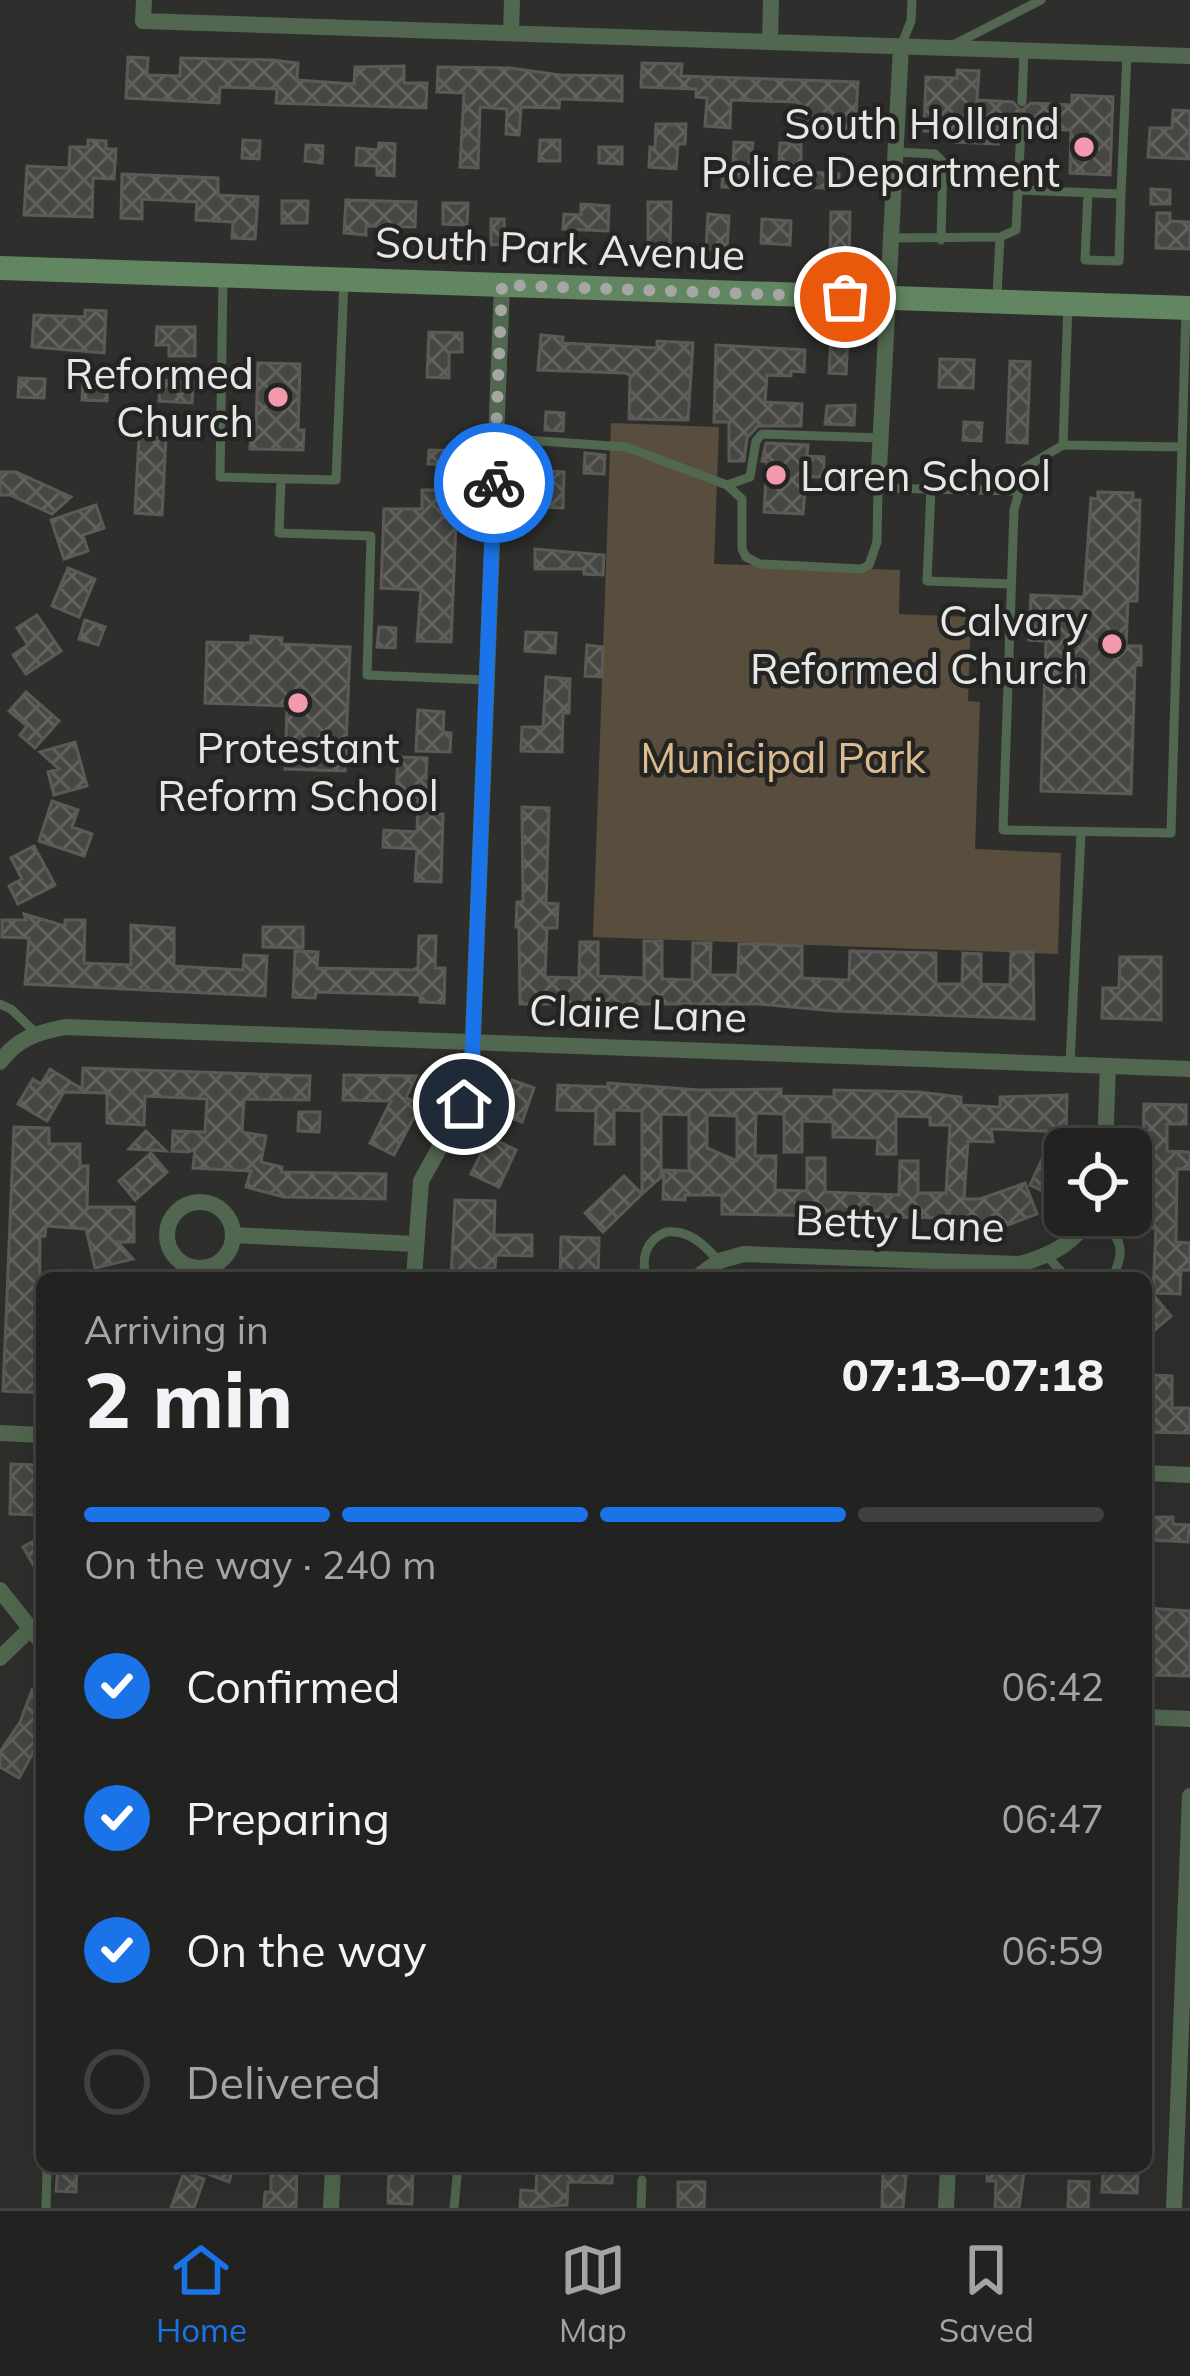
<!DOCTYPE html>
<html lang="en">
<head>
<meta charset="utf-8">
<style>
	body { margin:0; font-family:Mulish,sans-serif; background:#2a2b2a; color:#f1f3f6; height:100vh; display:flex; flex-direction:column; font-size:45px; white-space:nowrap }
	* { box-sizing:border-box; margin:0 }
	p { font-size:39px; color:#a2a4a5 }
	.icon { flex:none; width:66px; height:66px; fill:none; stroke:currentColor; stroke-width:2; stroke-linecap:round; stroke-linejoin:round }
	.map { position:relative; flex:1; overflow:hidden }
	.side { position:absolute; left:36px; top:1272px; width:1116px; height:900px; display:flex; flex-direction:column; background:#222321; border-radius:18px; box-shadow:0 12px 48px #0002,0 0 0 3px #3f403f }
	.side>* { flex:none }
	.fabs { position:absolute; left:1044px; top:1128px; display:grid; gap:24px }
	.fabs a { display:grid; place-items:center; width:108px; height:108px; border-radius:18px; background:#222321; box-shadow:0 12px 48px #0002,0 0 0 3px #3f403f; font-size:60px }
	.pin { position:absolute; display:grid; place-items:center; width:102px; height:102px; color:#fff; margin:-51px; border:6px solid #fff; border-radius:50%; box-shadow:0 3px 12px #0007 }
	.courier { position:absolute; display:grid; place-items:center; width:120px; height:120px; margin:-60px; border:9px solid #1a73e8; border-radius:50%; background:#fff; color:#222; box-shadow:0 3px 15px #0007 }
	.headline em { font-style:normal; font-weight:800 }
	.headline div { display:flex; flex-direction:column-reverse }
	.headline { display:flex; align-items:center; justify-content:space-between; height:204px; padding:0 48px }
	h1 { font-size:78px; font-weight:800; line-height:90px }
	.bar { display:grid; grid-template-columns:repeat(4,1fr); gap:18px 12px; align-content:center; height:144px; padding:0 48px }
	.bar i { height:15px; border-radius:9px; background:#3f403f }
	.bar .active { background:#1a73e8 }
	.bar p { grid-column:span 4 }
	ol { padding:0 48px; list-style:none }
	li { display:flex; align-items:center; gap:36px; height:132px }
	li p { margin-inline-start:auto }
	li .icon { padding:12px; border-radius:50%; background:#1a73e8; color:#fff; stroke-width:4 }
	li:last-child { color:#a2a4a5 }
	li i { width:66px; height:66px; border:6px solid #3f403f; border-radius:50% }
	.tabs { display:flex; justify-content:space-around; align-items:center; height:168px; border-top:3px solid #3f403f; background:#222321; font-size:33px; color:#a2a4a5 }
	.tabs a { display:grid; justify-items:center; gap:6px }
	.tabs .active { color:#1a73e8 }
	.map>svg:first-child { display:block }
	.green { fill:#594d3e }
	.building { fill:url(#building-cross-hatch); stroke:#5b5a57; stroke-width:3; fill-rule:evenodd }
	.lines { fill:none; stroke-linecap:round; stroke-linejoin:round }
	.lane { stroke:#51674f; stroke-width:9 }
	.street { stroke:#51674f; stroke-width:16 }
	.secondary { stroke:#628661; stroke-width:24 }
	.done { stroke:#a6a7a4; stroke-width:12; stroke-dasharray:0 21.6 }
	.route { stroke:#1a73e8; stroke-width:15 }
	.poi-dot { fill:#f29aad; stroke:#242523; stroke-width:4.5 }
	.labels { text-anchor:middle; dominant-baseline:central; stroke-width:9; stroke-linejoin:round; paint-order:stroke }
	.poi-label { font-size:42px; fill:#e7e7e5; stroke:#242523; text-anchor:end }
	.street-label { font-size:42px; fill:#e7e7e5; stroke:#242523 }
	.park-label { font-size:42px; fill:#dcbb8e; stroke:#242523 }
</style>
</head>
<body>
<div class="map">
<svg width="1190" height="2208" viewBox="0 0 1190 2208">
	<defs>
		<pattern id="building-cross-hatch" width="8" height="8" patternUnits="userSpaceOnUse" patternTransform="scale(3)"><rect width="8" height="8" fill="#464643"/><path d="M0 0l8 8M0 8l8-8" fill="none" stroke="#61615e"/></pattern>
	</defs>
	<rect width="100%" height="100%" fill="#2e2f2c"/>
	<!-- green -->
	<path class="green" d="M611,423l108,4 -5,137 186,6 -1,44 72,3 -3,84 12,1 -5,147 86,4 -3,101 -465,-17z"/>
	<!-- building -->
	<path class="building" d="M128,57l20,1 -1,17 33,1 1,-18 91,2 26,3 -1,17 57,4 1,-17 49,-1v17h23l-1,25 -150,-5 1,-14 -57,-2 -1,16 -93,-5z
		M642,63l40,1 -1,12 177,6 -3,47 -59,-1 2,-26 -67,-2 -1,28 -25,-2 2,-28 -11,-1v-8l-55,-2z
		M438,67l72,1 50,7 62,1v25l-62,-2 -1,9 -38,-1 -2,28 -13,-1 1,-25 -27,-2 -2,61 -18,-1 4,-74 -27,-1z
		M957,70l22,1 -2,29 36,2 8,9 10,-8 41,2v-10l41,2 -3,78 -40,-2 1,-43 -41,-1 -3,-8 -7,-2 -8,9 -14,-1v17l-45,-2v-10l-29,-1 2,-54 31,1z
		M1173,110l17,1v48l-42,-2 2,-29h22z
		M656,124h30l-1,20h-7l-2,25 -27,-2 1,-20 5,1z
		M88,140l18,1v8h10l-2,30 -21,-1 -1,39 -68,-2 3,-49 42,2 1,-21h18z
		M243,140l17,1 -1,18 -17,-1z
		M540,140h20v21h-21z
		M734,142l19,1 -7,45 -24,-1 1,-19h10z
		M379,143l16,1 -1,32 -17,-1v-9l-21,-1 1,-17 21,2z
		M780,143l21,1v21h-22z
		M306,145l17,1 -1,17 -17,-2z
		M599,147h23v17l-23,-1z
		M792,171l47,3 -1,15 -46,-3z
		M122,174l96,4v17l40,2 -3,42 -23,-1 1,-16 -37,-2 1,-18 -55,-3v20l-21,-1z
		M1151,189l19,1v14h-19z
		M346,200l70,2 -1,25 -49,-1v9l-22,-2z
		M282,201h26l-1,22h-25z
		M648,202h23l-1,49h-22z
		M443,203h25l-1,22 -24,-1z
		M581,204l28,2 -1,25 -45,-2 1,-15 17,1z
		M831,212h19l-1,44h-19z
		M1157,213h13v8l20,1v27l-34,-1z
		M708,214l21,2 -2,34 -21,-1z
		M491,219h13l1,25 -14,1z
		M762,219l29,2 -1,24 -29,-2z
		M85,310l21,1 -2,42 -72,-6 2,-32 51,2z
		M157,327h38v29h-26v-11h-13z
		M429,332l33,1v19h-13v26l-22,-1z
		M541,335l22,2 -1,6 95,5v-7l36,2 -5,77 -59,-1 1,-44 -5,-2 -87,-3z
		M831,337l17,1 -2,36 -17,-1z
		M716,345l89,5 -1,22 -13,-1v5l-24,-1 -2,27 37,2 -1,22h-43l-11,12 -3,23h-15v-39h-15z
		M940,359l34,1 -1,28 -34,-1z
		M1010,361l20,1 -3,81 -20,-1z
		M258,363l42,1 -2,66h6l-1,20 -53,-1 1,-19h5z
		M19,378l26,1 -1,19 -26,-1z
		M160,380l33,2 -1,21 -33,-2z
		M83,382l25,1 -1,18 -25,-1z
		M855,405l-1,20 -29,-1 2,-18z
		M546,412l18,1 -1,18 -18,-1z
		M964,422l18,1 -1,18 -18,-1z
		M139,437l27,1 -4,77 -27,-2z
		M766,443l42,2 -1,11 17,1 -1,20h-17l-3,37 -39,-2 3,-50 -5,-1z
		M429,450l30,1 -8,191 -34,-1 4,-51 -40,-2 3,-79h38v-19h13l2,-26h-9z
		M585,453l20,2 -1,19 -20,-1z
		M542,471l22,1 -1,36 -21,-1z
		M0,472h16l55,25 -19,17 -42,-19h-10z
		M1098,492l35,1v7h7l-3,101h-9l-2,45h15v19h-6l-4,129 -90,-3 5,-150 -17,-1 2,-45 53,2 7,-99 7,1z
		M96,505l8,23 -21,7 5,16 -24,8 -13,-39z
		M535,549l69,6 -1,20 -19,-1v-5h-49z
		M68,568l27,11 -16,38 -27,-11z
		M37,615l24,36 -35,23 -13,-19 15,-10 -11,-17z
		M85,620l20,7 -7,18 -19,-6z
		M379,627l17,1 -1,20 -18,-1z
		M526,632l30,1 -1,20 -30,-2z
		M251,636l31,2 -1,6 69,3 -5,124 -60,-2 2,-63 -82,-3 2,-61 44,1z
		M587,645l16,2 -1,30 -17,-1z
		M546,677l24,2 -1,34h-6l-1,39 -41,-1 1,-24h21z
		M26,692l33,29 -24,27 -15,-13 7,-9 -18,-15z
		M418,710l26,2 -1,20 8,1 -1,19 -34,-1z
		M75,742l12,44 -33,9 -6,-23 11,-3 -19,-17z
		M398,757l29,1 -1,20h12l-2,36h7l-2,68 -26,-1 2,-32 -34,-2 1,-17 33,2 1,-35 -22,-1z
		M52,801l26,9 -6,17 20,7 -8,22 -45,-15z
		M522,807l27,1 -3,95 12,1 -1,24h-10l-2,49 34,1 1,-36h18v34l46,2v-37h18v38l30,1 1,-37h18l-1,32h28l1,-31h21l42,2v32l47,2 1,-29 86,2v31h26l1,-31 18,1v30l29,1 1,-33h22l1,67 -200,-8 -75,-7h-239l-1,-77h-3l1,-25h6z
		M34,846l21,39 -37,19 -9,-18 13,-7 -11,-21z
		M24,914l41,12v-6h20l-1,43 47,2v-40l43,3v38l69,4 1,-15 23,1 -2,40 -240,-12 4,-46 -27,-1v-17h24z
		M263,927h40v21l-40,-1z
		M419,936h17l-1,32h10l-1,35 -24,-1v-7l-104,-3 -1,6 -22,-1 2,-46 23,1 -1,16 96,2 5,-3z
		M1120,957h41v63l-59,-2 1,-30h16z
		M83,1068l227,8 -1,24 -65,-1 -2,33 24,4 -5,26 21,5 -1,5 105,2 -1,25 -101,-2 -38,-10 5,-16 -58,-3 2,-20 -6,4 -17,-1 1,-20 32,1 2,-33 -62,-3 -1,29 -37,-2v-30l-43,-1 -17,29 -29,-17 15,-25 8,5 9,-15 32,20z
		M344,1075l72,1 -10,22 15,6 -27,51 -24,-12 21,-42 -48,-1z
		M512,1080l22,8 -12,34 -22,-8z
		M608,1083l91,7 82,-1v7l53,1v-7l85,2 42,5v8l39,2v-10l67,-2 -1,37 -75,-3 2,13 -25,-1 -4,58h16l45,-16 12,31 -29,11 -53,-2v-5l-233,-4v-19h-37v5l-22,-1 1,-29 25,1v-56l-28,-1v63l-19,17v-83l-28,-1v34h-19l1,-33 -39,-1 1,-25 50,2zM756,1113l28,1v38h18v-31l31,1v15l45,1 -1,16h19v-38l34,1v8h20l-4,68h-28v-32h-18l-1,34 -74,-3v-34h-18v33l-32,-1 1,-34h-21zM707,1115l30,1v45l-30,-13z
		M1144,1104l42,1v19h-19v27l23,1v17h-13l-1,73 14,1v27h-9l-1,24 -27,-1 3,-65h-9l1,-91h-5z
		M299,1112h21l-1,20 -21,-1z
		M14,1127l35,1v16h31v22h8l-1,41h47v35h-16l15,17 -38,9 -9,-39 -40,-3 -1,10h-5l-1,133h3v24l-39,-2z
		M146,1131l20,20 -37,-2z
		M489,1137l27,13 -17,37 -28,-13z
		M151,1153l16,19 -32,28 -16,-19z
		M1044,1155l21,10 -14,30 -21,-10z
		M624,1176l18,18 -39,38 -18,-19z
		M455,1200l40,1 -1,34h38v21l-36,-1 -1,14h-17l-1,9h-26z
		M561,1237l38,1 -1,40h-38z
		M1155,1297l16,19 -25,22v-34z
		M1154,1375l18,1v32h18v25l-44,-1v-29h8z
		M11,1464l27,1 -1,50 -27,-1z
		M1148,1517h25v7l16,1 -1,17 -40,-2z
		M42,1536v44l-19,-33z
		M1146,1608l44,3v65l-44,-1z
		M32,1690l10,4v43l-23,41 -19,-11v-15l20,-30z
		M58,2166h19l-1,26 -20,-1z
		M187,2166h47l-5,16z
		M271,2166h26l-1,42h-32l1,-16h6z
		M537,2166h76l-1,17 -44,-1 -1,23 -47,3 1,-18 15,1z
		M883,2166h24l-4,42h-21z
		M987,2166h38l-6,42h-24l1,-27h-9z
		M389,2169l24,1 -1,34 -24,-1z
		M184,2172l20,7 -10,29h-23z
		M1103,2172l35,1 -1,20 -35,-1z
		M1069,2181l20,1 -1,26h-20z
		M678,2182h27l-1,26h-26z"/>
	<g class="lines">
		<!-- lane -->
		<path class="lane" d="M955,44l86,-44
			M901,46l10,-25 1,-21
			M1022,102l2,-52
			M895,152l40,2 8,8 -2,78
			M1018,190l103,4 -2,67 -34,-1 3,-67
			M1121,194l6,-140
			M1000,237l16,-7 5,-102
			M891,238l109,-1 -3,59
			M223,277l-3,200 116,3 8,-200
			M1068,304l-5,141 -37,22 -12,43 -11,320 168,3 15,-525
			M496,438l130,9 101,38 15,14v50l4,8 14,7 101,5 8,-4 8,-23 1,-54 141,3
			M1063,445l119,2
			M281,479l-2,54 92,3 -4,139 120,5
			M727,485l23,-8 6,-36 6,-7 119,4
			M931,489l-4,92 84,3
			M0,1004l11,5 25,24
			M1070,1063l11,-231
			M1099,1215c20,25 29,32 13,63
			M1047,1256l20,22
			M646,1278c-5,-21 0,-38 20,-46 23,-3 38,13 53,29
			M46,2208l1,-38
			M454,2208l4,-42
			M641,2208l1,-28"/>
		<!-- street -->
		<path class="street" d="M144,0l-1,21 1047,35
			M511,33l1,-33
			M770,42l1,-42
			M878,488l23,-442
			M0,1062c18,-24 36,-29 65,-35l1125,42
			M1105,1149l3,-83
			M167 1235a33 33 0 1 1 66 0a33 33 0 1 1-66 0Z
			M233,1235l182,9
			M414,1278l7,-97 43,-77 8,-41 30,-778
			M696,1278l23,-17 25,-7 276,10c31,-9 55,-20 71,-49
			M0,1433l42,2
			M1146,1473l44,2
			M0,1590l42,53
			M0,1658l29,-28
			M1146,1717l44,2
			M331,2208l2,-42
			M946,2208l2,-42
			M1174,2208l16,-412"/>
		<!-- secondary -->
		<path class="secondary" d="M0,268l1190,40"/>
	</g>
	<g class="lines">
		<!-- done -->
		<path class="done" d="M494,483l8,-198 343,12"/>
		<!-- route -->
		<path class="route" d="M464,1104l8,-40 22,-581"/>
	</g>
	<!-- markers -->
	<g class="poi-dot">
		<circle cx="1084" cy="147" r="12"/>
		<circle cx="278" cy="397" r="12"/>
		<circle cx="776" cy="475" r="12"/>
		<circle cx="1112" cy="644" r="12"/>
		<circle cx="298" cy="703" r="12"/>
	</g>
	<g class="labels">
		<!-- poi labels -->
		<g class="poi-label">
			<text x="1060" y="123">South Holland<tspan x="1060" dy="48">Police Department</tspan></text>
			<text x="254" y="373">Reformed<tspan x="254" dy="48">Church</tspan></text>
			<text x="800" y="475" text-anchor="start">Laren School</text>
			<text x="1088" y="620">Calvary<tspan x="1088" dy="48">Reformed Church</tspan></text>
			<text x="298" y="747" text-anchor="middle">Protestant<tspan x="298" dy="48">Reform School</tspan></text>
		</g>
		<!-- street labels -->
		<g class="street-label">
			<text transform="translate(560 248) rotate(2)">South Park Avenue</text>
			<text transform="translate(638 1013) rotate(2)">Claire Lane</text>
			<text transform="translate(900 1223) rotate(2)">Betty Lane</text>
		</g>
		<!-- park labels -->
		<g class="park-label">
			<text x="783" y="757">Municipal Park</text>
		</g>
	</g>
</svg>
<div class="fabs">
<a><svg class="icon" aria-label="locate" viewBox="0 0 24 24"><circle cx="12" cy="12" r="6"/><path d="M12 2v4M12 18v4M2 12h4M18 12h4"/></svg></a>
</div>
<div class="pin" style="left:845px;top:297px;background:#ea580c"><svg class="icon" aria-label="bag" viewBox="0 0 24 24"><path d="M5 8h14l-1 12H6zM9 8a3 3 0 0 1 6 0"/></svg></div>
<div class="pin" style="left:464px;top:1104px;background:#1f2937"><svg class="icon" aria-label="home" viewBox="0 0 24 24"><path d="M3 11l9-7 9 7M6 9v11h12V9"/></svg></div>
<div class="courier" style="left:494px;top:483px"><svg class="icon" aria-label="bike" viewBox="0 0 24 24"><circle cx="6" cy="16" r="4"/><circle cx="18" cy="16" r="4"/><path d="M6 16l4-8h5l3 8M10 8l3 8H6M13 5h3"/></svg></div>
<section class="side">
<div class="headline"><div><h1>2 min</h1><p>Arriving in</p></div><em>07:13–07:18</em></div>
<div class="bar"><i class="active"></i><i class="active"></i><i class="active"></i><i></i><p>On the way · 240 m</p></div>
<ol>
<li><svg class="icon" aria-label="check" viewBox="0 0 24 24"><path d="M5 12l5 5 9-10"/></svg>Confirmed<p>06:42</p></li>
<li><svg class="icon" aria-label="check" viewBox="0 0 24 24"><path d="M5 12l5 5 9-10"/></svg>Preparing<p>06:47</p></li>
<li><svg class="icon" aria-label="check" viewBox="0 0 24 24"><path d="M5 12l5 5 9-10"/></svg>On the way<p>06:59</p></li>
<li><i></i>Delivered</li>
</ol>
</section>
</div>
<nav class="tabs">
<a class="active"><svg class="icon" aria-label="home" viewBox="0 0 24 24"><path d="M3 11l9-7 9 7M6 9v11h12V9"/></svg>Home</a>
<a><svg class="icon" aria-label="map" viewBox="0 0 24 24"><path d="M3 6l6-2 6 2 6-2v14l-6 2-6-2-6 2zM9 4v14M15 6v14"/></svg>Map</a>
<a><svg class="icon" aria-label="saved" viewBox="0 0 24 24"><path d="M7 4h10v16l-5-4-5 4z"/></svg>Saved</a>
</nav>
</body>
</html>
